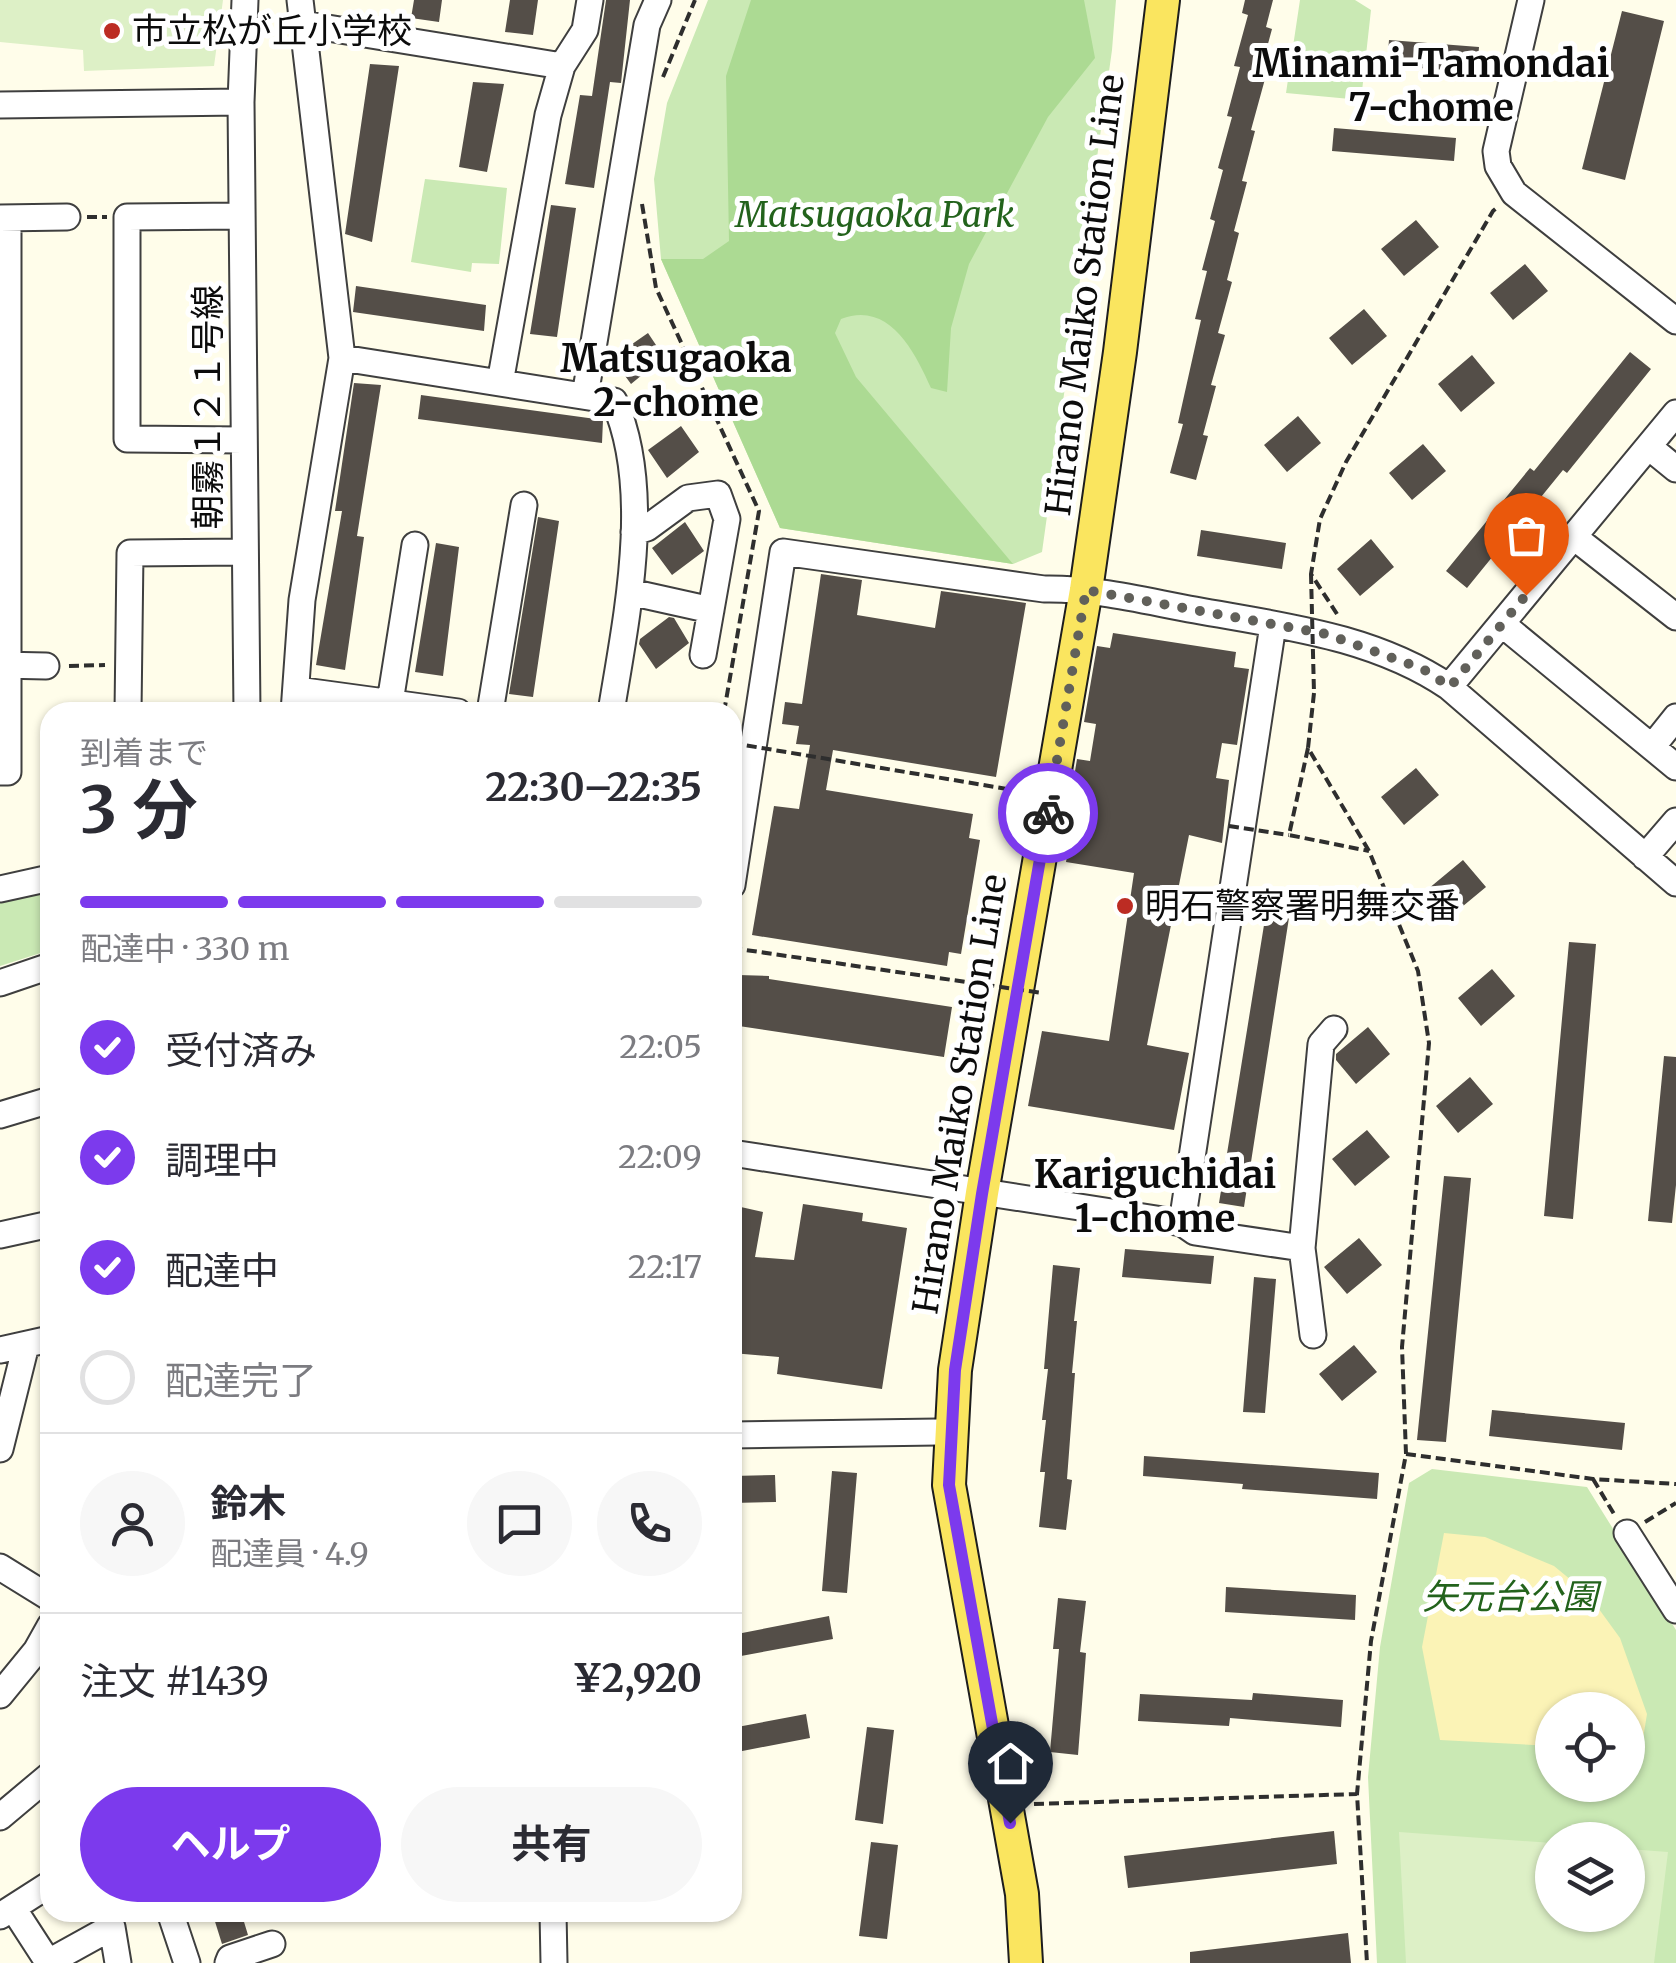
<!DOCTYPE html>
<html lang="ja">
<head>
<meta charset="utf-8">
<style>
	body { margin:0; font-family:Merriweather,"Noto Sans JP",serif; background:#f7f7f7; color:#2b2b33; height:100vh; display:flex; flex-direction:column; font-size:38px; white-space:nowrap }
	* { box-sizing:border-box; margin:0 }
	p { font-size:32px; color:#7c7c81 }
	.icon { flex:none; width:55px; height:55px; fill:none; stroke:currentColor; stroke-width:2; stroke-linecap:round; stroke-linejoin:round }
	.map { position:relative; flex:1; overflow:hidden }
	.side { position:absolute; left:40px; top:702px; width:702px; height:1220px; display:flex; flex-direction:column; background:#fff; border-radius:30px; box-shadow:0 2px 8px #0004 }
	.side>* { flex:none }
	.fabs { position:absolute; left:1535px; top:1692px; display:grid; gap:20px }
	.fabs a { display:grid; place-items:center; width:110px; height:110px; border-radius:50%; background:#fff; box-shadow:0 2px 8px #0004; font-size:50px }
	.pin { position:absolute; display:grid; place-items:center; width:85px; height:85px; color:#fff; margin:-102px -42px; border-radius:50% 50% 50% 0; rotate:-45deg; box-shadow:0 0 10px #0007 }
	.pin .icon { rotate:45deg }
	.courier { position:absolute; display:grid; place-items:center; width:100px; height:100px; margin:-50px; border:8px solid #7c3aed; border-radius:50%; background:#fff; color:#222; box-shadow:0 2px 12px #0007 }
	.headline em { font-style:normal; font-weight:700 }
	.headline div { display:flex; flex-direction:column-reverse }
	.headline { display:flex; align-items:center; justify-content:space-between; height:170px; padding:0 40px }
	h1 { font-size:65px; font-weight:700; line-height:75px }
	.bar { display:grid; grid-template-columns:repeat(4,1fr); gap:15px 10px; align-content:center; height:120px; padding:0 40px }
	.bar i { height:12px; border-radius:8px; background:#e1e1e2 }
	.bar .current { background:#7c3aed }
	.bar p { grid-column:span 4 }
	.line { display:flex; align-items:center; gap:25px; padding:0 40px; border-top:2px solid #e1e1e2 }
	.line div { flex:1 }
	.round { display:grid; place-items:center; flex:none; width:105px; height:105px; border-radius:52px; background:#f7f7f7 }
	ol { padding:0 40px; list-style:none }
	li { display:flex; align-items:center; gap:30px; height:110px }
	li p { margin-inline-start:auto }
	li .icon { padding:10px; border-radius:50%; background:#7c3aed; color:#fff; stroke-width:4 }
	li:last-child { color:#7c7c81 }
	li i { width:55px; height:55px; border:5px solid #e1e1e2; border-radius:50% }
	.button { display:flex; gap:20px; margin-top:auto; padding:20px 40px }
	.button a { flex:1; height:115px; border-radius:60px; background:#7c3aed; color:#fff; font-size:40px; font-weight:700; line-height:115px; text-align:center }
	.button a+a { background:#f7f7f7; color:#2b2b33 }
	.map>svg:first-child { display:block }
	.green { fill:#cae9b4; fill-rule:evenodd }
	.forest { fill:#acda93 }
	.sand { fill:#fbf3b6 }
	.pitch { fill:#ddf0c6 }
	.building { fill:#544e48 }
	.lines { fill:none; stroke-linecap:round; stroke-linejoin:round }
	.minor-casing { stroke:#3f3f3f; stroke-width:29 }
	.major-casing { stroke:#1d1d1d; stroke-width:36 }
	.path { stroke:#2e2e2e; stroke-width:4; stroke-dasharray:10 5; stroke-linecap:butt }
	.minor { stroke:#fff; stroke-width:25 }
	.major { stroke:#fae55f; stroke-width:32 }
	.path-bridge { stroke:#2e2e2e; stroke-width:4; stroke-dasharray:10 5; stroke-linecap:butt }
	.done { stroke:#61605a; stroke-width:10; stroke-dasharray:0 18 }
	.route { stroke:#7c3aed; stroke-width:12 }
	.poi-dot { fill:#bc2c23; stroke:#fff; stroke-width:4 }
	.labels { text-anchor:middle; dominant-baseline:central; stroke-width:10; stroke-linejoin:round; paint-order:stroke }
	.poi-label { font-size:35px; fill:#0c0c0c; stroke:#fff; text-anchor:start }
	.park-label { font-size:35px; font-style:italic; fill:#23631c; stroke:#fff }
	.street-label { font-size:35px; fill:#0c0c0c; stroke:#fff }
	.neighbourhood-label { font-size:38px; font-weight:bold; fill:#0c0c0c; stroke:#fff }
</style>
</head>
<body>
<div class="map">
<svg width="1676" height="1963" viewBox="0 0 1676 1963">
	<rect width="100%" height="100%" fill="#fffdea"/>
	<!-- green -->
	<path class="green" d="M708,0h408l-4,50 -70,502 -29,12 -233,-36 -119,-269 -7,-80 13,-76z
		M1300,0h55l16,10 -10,90 -75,-7z
		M425,179l82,9 -8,76 -27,-1 -1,9 -60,-10z
		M50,886v64l-50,16v-68z
		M1432,1469l155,18 89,143v333h-299l-9,-186 12,-130 29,-164zM1552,1710h76v75h-76zM1552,1840h76v75h-76z"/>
	<!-- forest -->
	<path class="forest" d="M751,0h333l11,58 -47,59 -79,147 -18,64 -4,64 -16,-4c-16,-36 -42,-88 -90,-69l-6,14 21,44 157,187 -233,-36 -119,-269h42l26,-18 -3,-165z"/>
	<!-- sand -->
	<path class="sand" d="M1444,1533l41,4 69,29 34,28 32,44 27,76 -6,37 -13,-1v-40h-76v36l-112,-6 -18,-93z"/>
	<!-- pitch -->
	<path class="pitch" d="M0,0h223l-9,66 -130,5 -1,-21 -83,-8z
		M1399,1832l153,11v72h76v-66l40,3 -14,111h-248z"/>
	<!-- building -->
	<path class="building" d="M414,0h28l-3,22 -28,-4z
		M510,0h28l-5,35 -28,-3z
		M606,0h24l-9,83 -11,-1 -16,106 -29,-4 15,-89 12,1z
		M1245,0h28l-7,27 6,2 -13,48 6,2 -14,51 4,1 -13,50 5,1 -13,49 5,2 -12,47 5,2 -14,51 7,2 -14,50 5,1 -13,49 5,1 -12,44 -26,-7 13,-49 -5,-1 23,-103 -6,-1 12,-48 -5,-1 13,-49 -5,-2 13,-49 -5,-2 14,-51 -5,-1 13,-49 -6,-1 14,-51 -6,-2z
		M1622,11l42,10 -39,159 -43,-11z
		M1389,40l90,7 -2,26 -90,-8z
		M370,64l29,2 -27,176 -27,-8z
		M473,82l31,2 -17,88 -28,-5z
		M1334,128l122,10 -2,23 -122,-10z
		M551,205l25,3 -19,129 -27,-3z
		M1416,220l23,27 -35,29 -23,-27z
		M1525,264l23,27 -35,29 -23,-27z
		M356,286l130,19 -2,26 -131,-19z
		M1364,309l23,27 -35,29 -23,-27z
		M648,333l16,24 -33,27 -19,-26z
		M1630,352l21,17 -84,104 -4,-3 -96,118 -21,-17 84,-103 4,3z
		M1472,355l23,28 -34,29 -23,-28z
		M354,383l27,2 -24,151 7,1 -19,133 -29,-5 26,-154h-7z
		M421,395l182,25 -1,23 -184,-24z
		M1298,416l23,27 -34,29 -23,-27z
		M681,426l18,26 -32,26 -19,-28z
		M1423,444l23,27 -34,29 -23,-27z
		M538,517l21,4 -26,176 -24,-3z
		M685,522l19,29 -32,24 -20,-27z
		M1201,530l85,13 -4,26 -85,-13z
		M1371,539l23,28 -34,29 -23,-27z
		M436,543l23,4 -16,129 -28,-4z
		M821,574l41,6 -5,35 78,13 6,-37 85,12 -30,174 -163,-27 -7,40 147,24 -4,24 11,2 -19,114 -12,-2 -2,14 -195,-31 22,-129 25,3 11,-64 -14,-1 3,-18 -17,-2 3,-22 17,2z
		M669,617l5,1 15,25 -33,26 -17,-25 1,-5z
		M1113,633l123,19 -2,15 15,2 -12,76 -15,-2 -6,35 13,2 -7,63 -33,-8 -42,210 42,8 -15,77 -146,-24 14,-75 67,10 25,-168 -68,-11 11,-64 -6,-2 6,-37 13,2 6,-37 -12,-2 13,-76 13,2z
		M1416,768l23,27 -35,30 -23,-28z
		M1463,860l23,27 -35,29 -23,-27z
		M1270,888l23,4 -49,315 -25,-4z
		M1569,942l27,2 -23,275 -29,-3z
		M1492,969l23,27 -34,30 -23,-28z
		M738,975l31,1v3l183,28 -8,50 -212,-32z
		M1368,1027l22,27 -34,30 -20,-24v-6z
		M1664,1056l12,1v128l-4,38 -24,-2z
		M1470,1077l23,27 -35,29 -22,-27z
		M1367,1130l23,27 -35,29 -23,-27z
		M1444,1176l27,2 -25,264 -29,-2z
		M803,1204l60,9 -1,8 45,7 -25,161 -105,-15 2,-17 -47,-4v-148l31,7 -8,45 39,3z
		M1359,1238l23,27 -35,29 -23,-27z
		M1125,1249l89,7 -3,28 -89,-7z
		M1053,1265l27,3 -6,53h3l-5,52h3l-8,106 5,1 -6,50 -27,-3 6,-55h-5l6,-52h-4l6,-51h-4z
		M1254,1277l22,2 -11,134 -22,-1z
		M1354,1345l23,27 -35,29 -23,-27z
		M1492,1410l133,13 -3,27 -133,-14z
		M1144,1456l235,17 -2,26 -135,-10 1,-5 -100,-8z
		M832,1471l25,2 -10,120 -25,-2z
		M775,1475l1,27 -44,1v-27z
		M1226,1587l130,8 -1,25 -130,-8z
		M1058,1598l28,3 -6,51 6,1 -8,102 -28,-3 9,-103h-6z
		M829,1616l4,23 -92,17 -4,-22z
		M1253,1693l90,7 -2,27 -111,-9 -1,8 -91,-5 2,-27 112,6z
		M806,1714l4,24 -78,15v-25z
		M867,1727l27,3 -11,94 -28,-4z
		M1334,1831l3,33 -209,24 -4,-32z
		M871,1842l27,3 -11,94 -28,-3z
		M212,1912h29l7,23 -26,9z
		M1348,1933l3,30h-161v-11z"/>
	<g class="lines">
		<!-- minor casing -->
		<g class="minor-casing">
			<path id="minor" d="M1531,0l-35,151 2,15 16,27 162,128
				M303,24l259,42
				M241,102l6,610
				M0,105l241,-3 4,-102
				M242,216l-115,1v222l116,1
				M0,218l67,-1
				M342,358l272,43c40,89 12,218 -3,311
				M500,383l48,-268 14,-49 23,-36 5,-30
				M585,396l62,-371 11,-25
				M1649,447l27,22
				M634,532l13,-4 41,-30 30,-4 9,25 -24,136
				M1574,537l102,80
				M630,592l81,18
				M1502,624l174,143
				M0,665l46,1
				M1449,687l227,-274
				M297,690l161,22
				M390,702l25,-157
				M128,712l2,-159 114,-1
				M294,712l8,-112 40,-242 -42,-358
				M490,712l34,-207
				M1652,747l24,-30
				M0,772h8v-554
				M1645,857l31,-36
				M732,885l51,-333 261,37c51,-1 101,12 151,21 87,16 179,26 254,77l227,196
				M0,889l50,-11
				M0,983l50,-17
				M0,1115l50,-15
				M732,1153l450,70 91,-598
				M1182,1223l13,9 107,16
				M0,1235l50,-11
				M1313,1335l-11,-87 19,-204 13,-15
				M0,1350l50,-11
				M732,1435l206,-3
				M0,1449l26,-104
				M1627,1533l49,77
				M0,1567l50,31
				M0,1695l36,-44 14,-25
				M0,1817l50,-42
				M13,1908l35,54
				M170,1912l17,51
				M553,1912l1,51
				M0,1916l50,-32
				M47,1963l65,-36 6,36
				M228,1963l2,-5 42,-14"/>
		</g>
		<!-- major casing -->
		<g class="major-casing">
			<path id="major" d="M1026,1963l-4,-69 -73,-409 6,-115 27,-177 104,-603 34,-238 43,-352"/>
		</g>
		<!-- path -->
		<path class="path" d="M663,77l32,-77
			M642,204l14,84 103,223 -35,201
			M87,217h20
			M1337,614l-26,-40 9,-55 26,-57 147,-251 6,-5
			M69,666l36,-1
			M1314,693l-6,55 61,103 49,120 11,72 -27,304 4,107 -35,187 -14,153 10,169
			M636,705l17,7
			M1308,748l-19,87 80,16
			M1406,1454l187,25 83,5
			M1593,1479l21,35
			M1645,1522l31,-19
			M1034,1804l323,-10"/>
		<!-- minor -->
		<use href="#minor" class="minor"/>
		<!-- major -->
		<use href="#major" class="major"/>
		<!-- path-bridge -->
		<path class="path-bridge" d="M1311,574l3,119
			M732,743l335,56
			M1229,826l60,9
			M732,948l310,45"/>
	</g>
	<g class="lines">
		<!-- done -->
		<path class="done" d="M1048,813l38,-223 240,44 97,35 27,18 76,-92"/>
		<!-- route -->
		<path class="route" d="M1010,1823l-61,-338 6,-115 27,-176 66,-381"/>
	</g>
	<!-- markers -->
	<g class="poi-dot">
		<circle cx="112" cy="31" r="10"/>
		<circle cx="1125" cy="906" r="10"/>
	</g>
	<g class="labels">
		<!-- poi labels -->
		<g class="poi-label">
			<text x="132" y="31">市立松が丘小学校</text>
			<text x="1145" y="906">明石警察署明舞交番</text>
		</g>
		<!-- park labels -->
		<g class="park-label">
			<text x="875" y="215">Matsugaoka Park</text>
			<text x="1510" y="1597">矢元台公園</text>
		</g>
		<!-- street labels -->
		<g class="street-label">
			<text transform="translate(1085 295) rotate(-83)">Hirano Maiko Station Line</text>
			<text transform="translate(208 407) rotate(-90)">朝霧１２１号線</text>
			<text transform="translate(960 1094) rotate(-81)">Hirano Maiko Station Line</text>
		</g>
		<!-- neighbourhood labels -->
		<g class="neighbourhood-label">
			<text x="1431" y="63">Minami-Tamondai<tspan x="1431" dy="44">7-chome</tspan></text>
			<text x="676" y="358">Matsugaoka<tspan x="676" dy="44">2-chome</tspan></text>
			<text x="1155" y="1174">Kariguchidai<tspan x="1155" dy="44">1-chome</tspan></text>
		</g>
	</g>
</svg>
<div class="fabs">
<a><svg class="icon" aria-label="locate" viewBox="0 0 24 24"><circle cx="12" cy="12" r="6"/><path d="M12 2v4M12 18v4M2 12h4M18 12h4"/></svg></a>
<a><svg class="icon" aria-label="layers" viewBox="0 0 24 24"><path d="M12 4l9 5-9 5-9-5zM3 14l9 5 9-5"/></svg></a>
</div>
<div class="pin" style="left:1526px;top:595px;background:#ea580c"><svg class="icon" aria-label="bag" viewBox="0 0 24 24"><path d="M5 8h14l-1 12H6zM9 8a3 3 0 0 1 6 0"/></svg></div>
<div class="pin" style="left:1010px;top:1823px;background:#1f2937"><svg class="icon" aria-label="home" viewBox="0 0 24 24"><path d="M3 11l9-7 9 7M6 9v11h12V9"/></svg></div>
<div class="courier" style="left:1048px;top:813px"><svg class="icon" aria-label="bike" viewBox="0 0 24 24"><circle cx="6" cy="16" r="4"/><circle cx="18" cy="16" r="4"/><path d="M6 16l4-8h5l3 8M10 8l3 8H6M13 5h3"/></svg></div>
<section class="side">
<div class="headline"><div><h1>3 分</h1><p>到着まで</p></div><em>22:30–22:35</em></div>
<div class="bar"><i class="current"></i><i class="current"></i><i class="current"></i><i></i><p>配達中 · 330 m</p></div>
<ol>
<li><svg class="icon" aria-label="check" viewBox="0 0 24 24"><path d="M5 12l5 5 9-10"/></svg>受付済み<p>22:05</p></li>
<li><svg class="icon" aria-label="check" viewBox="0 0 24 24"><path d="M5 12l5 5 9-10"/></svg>調理中<p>22:09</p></li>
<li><svg class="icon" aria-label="check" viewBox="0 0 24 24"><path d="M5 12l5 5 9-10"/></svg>配達中<p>22:17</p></li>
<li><i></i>配達完了</li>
</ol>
<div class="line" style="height:180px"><a class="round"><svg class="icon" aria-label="person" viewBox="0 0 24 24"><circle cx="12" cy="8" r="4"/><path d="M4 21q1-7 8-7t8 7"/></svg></a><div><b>鈴木</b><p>配達員 · 4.9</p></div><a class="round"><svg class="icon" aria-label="chat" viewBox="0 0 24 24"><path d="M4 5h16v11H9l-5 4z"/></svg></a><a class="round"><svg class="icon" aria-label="phone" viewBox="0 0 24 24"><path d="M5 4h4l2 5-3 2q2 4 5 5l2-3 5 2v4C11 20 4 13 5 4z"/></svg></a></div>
<div class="line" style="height:130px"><div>注文 #1439</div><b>¥2,920</b></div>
<div class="button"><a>ヘルプ</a><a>共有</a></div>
</section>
</div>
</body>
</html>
